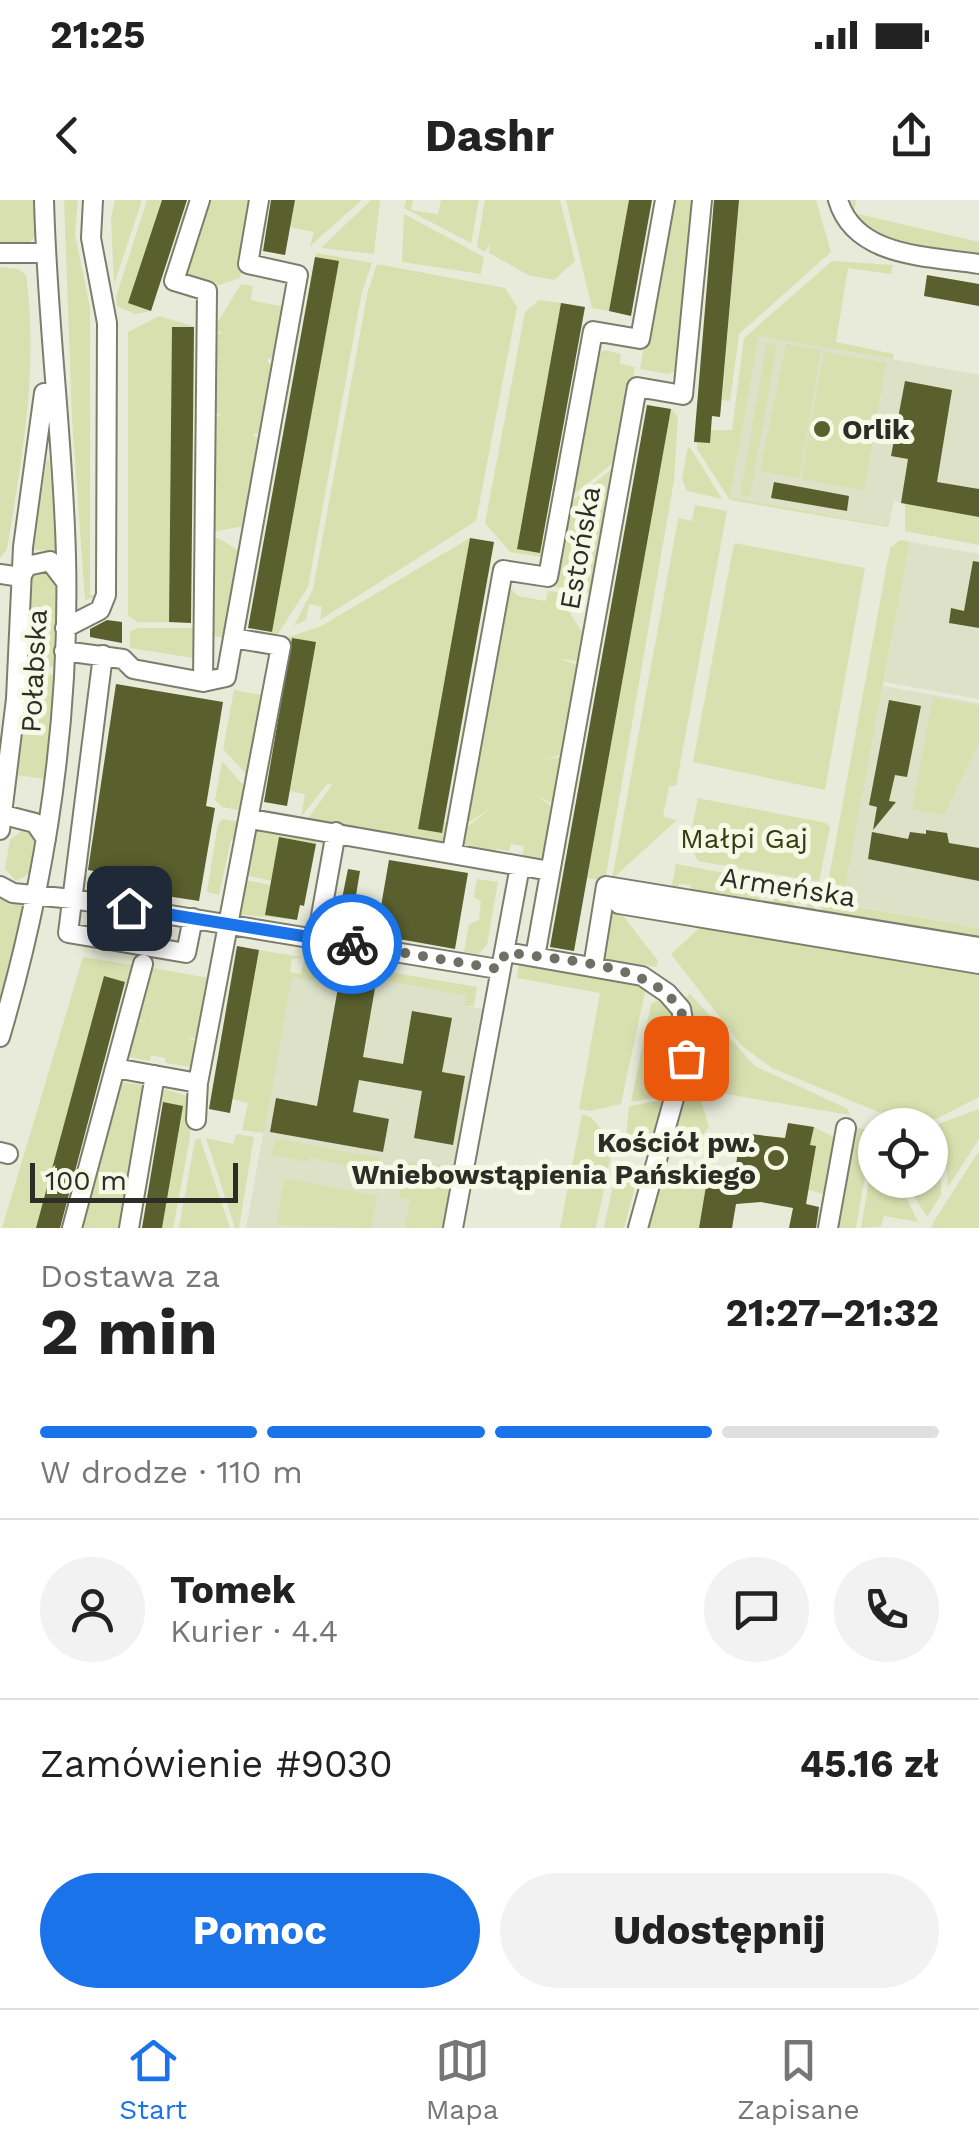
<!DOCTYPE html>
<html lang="pl">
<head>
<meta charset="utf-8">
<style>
	body { margin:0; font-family:"Work Sans",sans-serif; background:#f2f2f2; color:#222; height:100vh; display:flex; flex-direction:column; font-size:38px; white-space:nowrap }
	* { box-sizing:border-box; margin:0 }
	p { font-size:32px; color:#767676 }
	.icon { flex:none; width:55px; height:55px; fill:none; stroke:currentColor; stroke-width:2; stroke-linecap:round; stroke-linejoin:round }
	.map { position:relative; height:1028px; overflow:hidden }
	.drawer { display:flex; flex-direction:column; background:#fff; flex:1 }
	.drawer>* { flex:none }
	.fabs { position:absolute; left:858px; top:908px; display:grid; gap:20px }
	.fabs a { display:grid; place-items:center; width:90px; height:90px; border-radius:50%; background:#fff; box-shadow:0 2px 8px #0004; font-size:50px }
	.scale { position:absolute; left:30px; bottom:25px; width:208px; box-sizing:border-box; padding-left:10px; border:5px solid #2c2d26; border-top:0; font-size:28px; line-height:35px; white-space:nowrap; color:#2c2d26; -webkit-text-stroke:8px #f5f9e6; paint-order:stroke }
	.pin { position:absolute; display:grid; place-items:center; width:85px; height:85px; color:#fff; margin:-42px; border-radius:20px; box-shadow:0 5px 15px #0006 }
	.courier { position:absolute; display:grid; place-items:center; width:100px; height:100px; margin:-50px; border:8px solid #1a73e8; border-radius:50%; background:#fff; color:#222; box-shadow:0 2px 12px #0007 }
	.head em { font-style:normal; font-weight:700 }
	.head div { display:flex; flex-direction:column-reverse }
	.head { display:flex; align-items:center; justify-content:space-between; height:170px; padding:0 40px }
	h1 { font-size:65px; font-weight:700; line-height:75px }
	.bar { display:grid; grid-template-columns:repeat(4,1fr); gap:15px 10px; align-content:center; height:120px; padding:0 40px }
	.bar i { height:12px; border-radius:8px; background:#e0e0e0 }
	.bar .active { background:#1a73e8 }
	.bar p { grid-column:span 4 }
	.line { display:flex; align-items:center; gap:25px; padding:0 40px; border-top:2px solid #e0e0e0 }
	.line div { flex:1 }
	.round { display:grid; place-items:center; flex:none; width:105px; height:105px; border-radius:52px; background:#f2f2f2 }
	.action { display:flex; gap:20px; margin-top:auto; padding:20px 40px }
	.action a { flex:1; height:115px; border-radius:60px; background:#1a73e8; color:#fff; font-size:40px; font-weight:700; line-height:115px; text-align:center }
	.action a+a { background:#f2f2f2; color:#222 }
	.status { display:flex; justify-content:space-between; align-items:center; height:70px; padding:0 50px; background:#fff; direction:ltr }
	.status svg { height:28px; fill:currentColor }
	header { display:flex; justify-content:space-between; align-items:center; height:130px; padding:0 40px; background:#fff; font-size:45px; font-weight:700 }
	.dock { display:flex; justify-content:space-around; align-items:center; height:140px; border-top:2px solid #e0e0e0; background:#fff; font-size:28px; color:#767676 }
	.dock a { display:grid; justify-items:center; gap:5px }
	.dock .active { color:#1a73e8 }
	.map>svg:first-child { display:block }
	.built { fill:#dce1c8 }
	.green { fill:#d8e0af }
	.building { fill:#595f2d }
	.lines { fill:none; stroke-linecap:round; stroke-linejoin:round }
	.minor-casing { stroke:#7b7e6d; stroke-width:22 }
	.minor { stroke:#fff; stroke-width:18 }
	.done { stroke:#6e7065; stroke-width:10; stroke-dasharray:0 18 }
	.route { stroke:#1a73e8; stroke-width:12 }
	.poi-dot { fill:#595f2d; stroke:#f5f9e6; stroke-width:4 }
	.labels { text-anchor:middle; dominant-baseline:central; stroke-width:10; stroke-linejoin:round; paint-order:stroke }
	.poi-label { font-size:28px; font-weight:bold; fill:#2c2d26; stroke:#f5f9e6; text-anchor:start }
	.street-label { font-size:28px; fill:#2c2d26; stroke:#f5f9e6 }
	.park-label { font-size:28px; fill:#373c12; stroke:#f5f9e6 }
</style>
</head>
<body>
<div class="status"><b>21:25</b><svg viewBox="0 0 49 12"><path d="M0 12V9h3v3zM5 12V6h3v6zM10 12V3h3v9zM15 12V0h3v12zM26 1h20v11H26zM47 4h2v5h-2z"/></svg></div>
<header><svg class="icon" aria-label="back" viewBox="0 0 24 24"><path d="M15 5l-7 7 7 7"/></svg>Dashr<svg class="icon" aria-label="share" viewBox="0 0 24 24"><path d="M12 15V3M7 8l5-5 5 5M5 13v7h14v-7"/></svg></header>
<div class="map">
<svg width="979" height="1028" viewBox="0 0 979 1028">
	<rect width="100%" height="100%" fill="#e8ebd9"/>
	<!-- built -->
	<path class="built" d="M759,135l220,40v142l-85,-16 -5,25 -159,-29z
		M910,342l69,12v145l-95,-17z
		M883,486l96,17v225l-138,-25z
		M318,768l148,28 -1,10 22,4 -40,218h-201l46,-252 23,4z"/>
	<!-- green -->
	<path class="green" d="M0,0h38l-1,35 -11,11 -26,2z
		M64,0h14l-3,34 15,74v287h11l-16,5 -13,-181z
		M115,0h27l-28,85 -3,-67z
		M147,0h15l-33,103 22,8 -16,3 -18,-8 -1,-9z
		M205,0h48l-13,78 -29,10 -24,-11 -3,-6z
		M295,0h67l-52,46 4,-14 -24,-5z
		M371,0h9l-6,54 -53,-6z
		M406,0h7l-2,10 27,4 3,-14h38l-8,43 -67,-35z
		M485,0h75l15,61 -21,19 -26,-5 -39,-22 1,-10 -5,9 -8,-5z
		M566,0h63l-20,111 -17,-3z
		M670,0h27l-17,169 -12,5 -28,-5 12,-70 5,1 2,-6 -6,-1z
		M739,0h77l15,52 -92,82 -9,67 -8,-1z
		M850,0h6l-2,13 125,29v11c-41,-7 -115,-5 -129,-53z
		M404,14l80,43 -3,17 -79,-12z
		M317,53l55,10 -10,29 -54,295 -31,48 -6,-1 67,-372 -23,-5z
		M832,61l61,4 -2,9 -43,-6 -12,74 58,12 -1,5 -134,-23 -29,161 159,29 -3,1 -156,-27 -33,-51v-7l13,1 1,-13h21l12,-92z
		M377,64l128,24 12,19 -41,214 -156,99 2,-13 -13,-3 -3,16 -12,6 19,-37 55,-298z
		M0,67l18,2 8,6c13,91 -4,184 -19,274l-7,9z
		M241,84l12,2 -2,14 38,8 -10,52 -11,-2v5l10,2 -13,70 -10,-2 -1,3 10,4 -14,85 -39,7 2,-110 8,-9 -9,3 1,-81 10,-2 -10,-3z
		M539,100l22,3 -44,245 23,5 2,-12 9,2 -10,14 -31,-5 -25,-29 40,-211z
		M159,116l37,11 -24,1 -3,294h-32l-9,-7v-283z
		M767,143l10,2 -27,152 -10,-2z
		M786,144l35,6 -22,128 -39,-7z
		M604,150l17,4 -1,10 15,3 -16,91 -52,42 25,-140z
		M824,152l62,11 -22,127 -63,-11z
		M671,209l7,7 -4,64 -69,401 -18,-3z
		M688,247l3,2 31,50 -35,-8 -5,-12z
		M49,259l9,92 -26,-1 15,-90z
		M618,264l-23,130 -43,-8 14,-80z
		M681,303l-3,15 14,3 3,-16 32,6 -51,275h-7l-6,31 14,3 -65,59z
		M905,303l74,14v28l-74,-14z
		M218,338l25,15 -14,85 -19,-2 1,-97z
		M470,338l-52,291 23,4 3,-11 8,1 -4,16 -7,6 -135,-24 26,-36 -4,-2 -27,34 4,-23 -15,-3 26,-149 -24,-4 -2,12 -4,-1 3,-12 32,-11z
		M900,340l10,2 -66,349 -17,-3 63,-340z
		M734,343l131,25 -40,222 -132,-28z
		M44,364l15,14 -2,89 -31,-3 4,-88 5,-9z
		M508,386l10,10 28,5 2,-10 9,1 30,48 -4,22 -23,-3 22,7 -15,87 -24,7 23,-4 -9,50 -21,-11 20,14 -12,53 -22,-2 2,-14 -13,-2 -2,7 -13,-2 -1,6 -31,-6 -5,-16 35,-27 -34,22 32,-184 11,1 -10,-4z
		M139,428h57l-2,30 -64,-10v-17z
		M26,473l31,2 -10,104 -32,-4z
		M234,490l34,6 -17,83 -28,-30z
		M933,497l46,9v36l-35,73 -32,-6z
		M222,561l29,33 -3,18 -26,-5 -7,-7z
		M698,598l128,25 4,4 -11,55 -121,-21 -9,-17z
		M223,619l20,3 -3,16 -9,2 -12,55 -12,-3 11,-68z
		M261,627l59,8 -4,9 -37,-7 -7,44 -27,-6 8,-42z
		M21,631l10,3 5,9 -5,30 -15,8 -11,-12 5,-29z
		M676,664l141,26 -4,21 -7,2 1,-8 -12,-2 -1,8 -22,-3 1,-9 -12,-2 -2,9 -10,-2v-5l-8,4 -36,-7v-4l-15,2 1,-9 -12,-1 -2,8 -6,-2z
		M477,679l21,3 -11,63 -8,9 -15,-2 5,-28 10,-4 2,-18 -7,-5z
		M244,680l27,5 -5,30 31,5 -60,-6z
		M0,693l28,9 -28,110z
		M826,694l17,3 -1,7 137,24v14l-29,-5v-5l-5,4 -73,-12v-5l-5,-2 -2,6 -45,-10z
		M611,707l7,2 40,52 -2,6 -57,-9z
		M706,722l273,45v130l-43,22 -38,1 -126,-52 -30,-22 -71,-92z
		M259,750l43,7 -10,2 -2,13 11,2 3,-13 14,2 -3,18 -23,-4 -28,156 -22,-3 6,-27 -16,-4z
		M83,757l55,9 -5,18 -29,-8 -68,252h-34z
		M332,762l145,25 -3,19h-9l1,-10 -135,-26z
		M519,763l127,24 -25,117 -31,7 -11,-2 21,-116 -83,-15z
		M147,767l67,12 -11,59h-17l16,4 -10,25 -27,-4v-5l-14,-3 -1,6 -25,-5 7,-36 15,2 -14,-5z
		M690,794l65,72 93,43 2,6 -148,-25 -9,-24 4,-36 -11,-32z
		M664,798c27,28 13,65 6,97l-39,7 20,-98z
		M120,882l27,4 -23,142h-47z
		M160,888l31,9 -1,41 -17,90h-11l21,-122 -24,-4z
		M689,894l10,1 10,32 -10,12v-11l-6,-2 -4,12 -17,-3 10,-38z
		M669,899l-9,33 -12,1 -5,19 -18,-4 4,-42z
		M979,909v30l-31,48 -2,-22 -16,-16v-22z
		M582,914l10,4 21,27 -17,83h-36z
		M850,926l23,5 -17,97h-24z
		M814,927l25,13 -9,56 -21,-6 7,-43 -6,-2z
		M236,934l18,3 -15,91h-4l-29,-90 27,6z
		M200,938l30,90h-51l16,-88z
		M275,939l106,19 -2,16 -69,-17 -2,5 -36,-7z
		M875,944v36h23l20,42 -34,-6 -3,10 -20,2z
		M979,951v77h-48l3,-7z
		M930,955l11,7v33l-14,22 -23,-37h26z
		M406,961l52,7 -11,60h-42l5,-28 -11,-3z
		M618,962l22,5 -16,61h-20z
		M284,978l93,18 -6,32 -95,-3z
		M661,978l45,8 -7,42h-51z"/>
	<!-- building -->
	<path class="building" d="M162,0h25l-36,111 -23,-8z
		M271,0h24l-10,55 -22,-4z
		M629,0h23l-21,116 -22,-5z
		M714,0h25l-19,217 -8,-1 -2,27 -16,-1z
		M315,57l24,4 -67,371 -24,-4z
		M927,75l52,9v22l-55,-10z
		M561,103l24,4 -45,246 -23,-4z
		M172,127h22l-3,296 -22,-1z
		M905,181l47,9 -15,92 42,7v28l-78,-14 7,-44 -17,-3z
		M647,205l24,4 -97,542 -24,-4z
		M774,282l75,14 -2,15 -76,-13z
		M470,338l24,4 -52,291 -24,-4z
		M973,361l6,1v66l-30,-5 2,-15 13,3z
		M107,420l15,2v21l-32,-6v-8z
		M292,438l24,4 -29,164 -23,-4z
		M116,484l107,18 -17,104 9,2 -16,93 -39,-6 2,-12 -74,-13z
		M889,500l32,6 -14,71 -12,-2 -6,26 7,1 -23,28 4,-23 -8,-2z
		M926,630l21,3 2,10 30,5v33l-111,-22 4,-27 36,7 2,-7 16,2z
		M279,637l37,7 -12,62 -4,-1 -3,15 -32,-5z
		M389,660l79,13 -13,76 -79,-14z
		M348,669l12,2 -10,60 -14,-3z
		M237,746l22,4 -29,163 -21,-4z
		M104,776l21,6 -65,246h-24z
		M339,782l36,6 -12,69 40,7 9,-53 40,7 -10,54 23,4 -12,69 -39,-7 8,-47 -63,-11 -6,32 36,7 -6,33 -113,-20 6,-34 41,8z
		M163,902l20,4 -21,122h-20z
		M788,923l26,4 -4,18 6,1 -10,58 13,3 -3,21h-27l4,-20 -32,-6 -25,2 -4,24h-33l7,-42 19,3 4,-19 6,1 6,-38 44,5z"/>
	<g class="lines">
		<!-- minor casing -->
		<g class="minor-casing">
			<path id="minor" d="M200,0l-26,81 33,10 -4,391
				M838,0c17,58 91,56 141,64
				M0,53h46
				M0,374l21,3
				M21,377l6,-11 23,-5 16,21
				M65,428l35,-18 6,-15 1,-272 -16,-85 2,-38
				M64,451l59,8 10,10 70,13 23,-5 72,-402 -50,-11 11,-64
				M103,455l-35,278 118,20 7,-35
				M0,614l35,9 11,16
				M251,619l299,52
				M0,630l16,-131 7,-152 21,-154
				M452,652l51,-282 45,7 45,-246 47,8 25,-139
				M0,686l13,7 60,6 425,70
				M619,704l360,60
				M317,738l19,-106
				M506,752l136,24 25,17 14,16 7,39 -50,180
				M535,757l102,-570 46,8 19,-195
				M593,767l13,-81 373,61
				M0,837c46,-155 70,-319 66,-481 -3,-118 -19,-237 -22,-356
				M115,868l83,15
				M196,920l2,-37 83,-437 -48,-8
				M0,952l8,2
				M72,1028l71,-264
				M129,1028l26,-153
				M453,1028l67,-362
				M828,1028l18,-100"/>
		</g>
		<!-- minor -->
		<use href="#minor" class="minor"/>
	</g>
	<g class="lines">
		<!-- done -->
		<path class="done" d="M352,744l146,25 8,-17c64,11 198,9 180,106"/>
		<!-- route -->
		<path class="route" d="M129,708l223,36"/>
	</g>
	<!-- markers -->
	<g class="poi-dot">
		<circle cx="822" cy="229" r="10"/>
		<circle cx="776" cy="958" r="10"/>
	</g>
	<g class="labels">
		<!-- poi labels -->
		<g class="poi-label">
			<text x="842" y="229">Orlik</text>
			<text x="756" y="942" text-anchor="end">Kościół pw.<tspan x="756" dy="32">Wniebowstąpienia Pańskiego</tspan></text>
		</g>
		<!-- street labels -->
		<g class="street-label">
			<text transform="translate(580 348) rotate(-80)">Estońska</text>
			<text transform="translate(34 471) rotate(-87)">Połabska</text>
			<text transform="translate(788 687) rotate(9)">Armeńska</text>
		</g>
		<!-- park labels -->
		<g class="park-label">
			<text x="744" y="638">Małpi Gaj</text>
		</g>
	</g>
</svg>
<div class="fabs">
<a><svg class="icon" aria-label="locate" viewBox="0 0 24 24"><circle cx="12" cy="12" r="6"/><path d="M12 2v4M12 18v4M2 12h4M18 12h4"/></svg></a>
</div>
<div class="scale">100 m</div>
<div class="pin" style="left:686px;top:858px;background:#ea580c"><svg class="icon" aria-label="bag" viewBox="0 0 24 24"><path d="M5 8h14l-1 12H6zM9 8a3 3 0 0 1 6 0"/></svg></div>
<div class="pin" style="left:129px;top:708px;background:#1f2937"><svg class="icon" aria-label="home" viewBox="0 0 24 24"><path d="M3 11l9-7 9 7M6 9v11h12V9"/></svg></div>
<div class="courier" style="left:352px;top:744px"><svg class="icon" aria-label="bike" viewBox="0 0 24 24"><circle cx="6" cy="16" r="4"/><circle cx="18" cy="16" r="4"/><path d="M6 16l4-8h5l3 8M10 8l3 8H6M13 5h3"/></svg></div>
</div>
<section class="drawer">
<div class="head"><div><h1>2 min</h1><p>Dostawa za</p></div><em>21:27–21:32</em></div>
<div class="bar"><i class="active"></i><i class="active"></i><i class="active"></i><i></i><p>W drodze · 110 m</p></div>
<div class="line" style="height:180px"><a class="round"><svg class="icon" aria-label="person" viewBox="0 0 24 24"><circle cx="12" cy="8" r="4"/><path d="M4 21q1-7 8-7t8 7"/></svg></a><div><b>Tomek</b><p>Kurier · 4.4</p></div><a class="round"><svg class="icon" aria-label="chat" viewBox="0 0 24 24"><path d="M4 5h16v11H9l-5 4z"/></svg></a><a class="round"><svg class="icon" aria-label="phone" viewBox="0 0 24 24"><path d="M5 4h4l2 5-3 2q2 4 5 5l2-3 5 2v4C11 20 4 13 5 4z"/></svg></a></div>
<div class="line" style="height:130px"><div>Zamówienie #9030</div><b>45.16 zł</b></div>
<div class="action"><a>Pomoc</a><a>Udostępnij</a></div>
</section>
<nav class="dock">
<a class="active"><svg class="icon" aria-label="home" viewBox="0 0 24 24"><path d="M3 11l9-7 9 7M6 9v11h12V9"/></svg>Start</a>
<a><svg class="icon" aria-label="map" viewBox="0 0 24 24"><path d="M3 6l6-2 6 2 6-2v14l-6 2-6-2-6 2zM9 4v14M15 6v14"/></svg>Mapa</a>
<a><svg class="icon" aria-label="saved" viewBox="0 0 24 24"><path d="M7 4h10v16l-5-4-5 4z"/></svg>Zapisane</a>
</nav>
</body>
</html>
